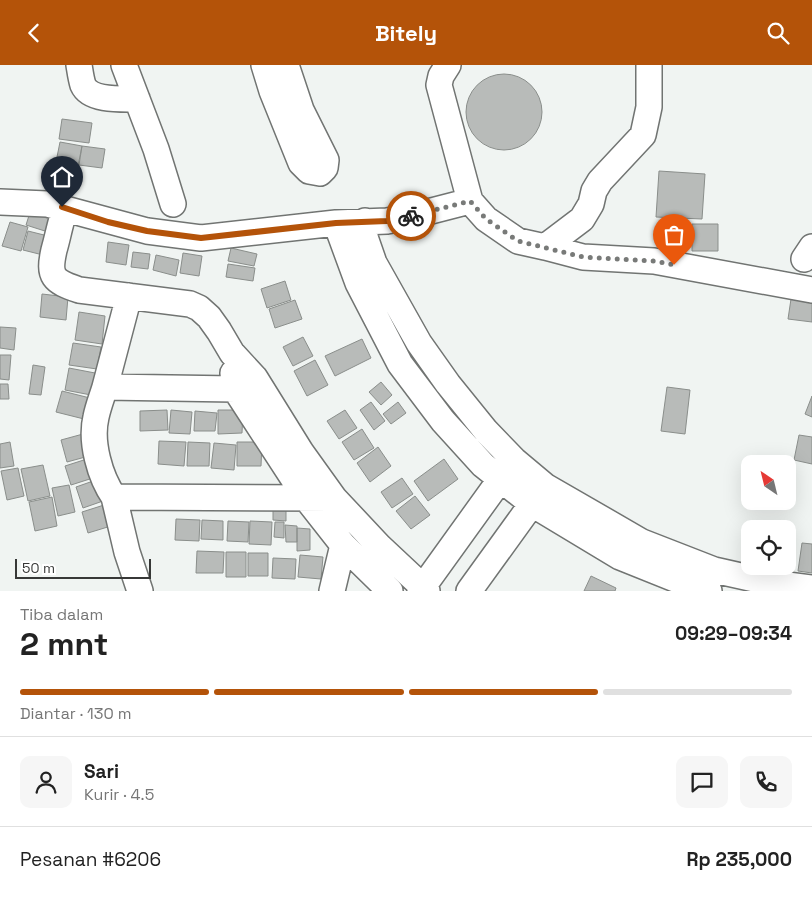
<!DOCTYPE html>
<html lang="id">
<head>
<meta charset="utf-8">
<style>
	body { margin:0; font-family:"Space Grotesk",sans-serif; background:#f6f6f6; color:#222; height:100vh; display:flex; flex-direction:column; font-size:19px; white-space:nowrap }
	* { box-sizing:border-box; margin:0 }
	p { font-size:16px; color:#767676 }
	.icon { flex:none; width:28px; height:28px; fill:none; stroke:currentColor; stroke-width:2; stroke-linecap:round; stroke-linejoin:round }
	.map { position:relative; height:526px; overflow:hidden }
	.sheet { display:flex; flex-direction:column; background:#fff; flex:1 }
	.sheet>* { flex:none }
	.needle { width:32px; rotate:325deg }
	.controls { position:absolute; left:741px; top:390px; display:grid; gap:10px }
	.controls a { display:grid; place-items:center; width:55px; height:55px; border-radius:10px; background:#fff; box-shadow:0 5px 20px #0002; font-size:25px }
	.scale { position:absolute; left:15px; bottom:12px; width:136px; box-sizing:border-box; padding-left:5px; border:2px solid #373837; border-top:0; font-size:14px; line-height:18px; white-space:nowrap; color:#373837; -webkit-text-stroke:4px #fff; paint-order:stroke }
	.pin { position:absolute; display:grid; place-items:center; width:42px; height:42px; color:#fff; margin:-51px -21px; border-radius:50% 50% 50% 0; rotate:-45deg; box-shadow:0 0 5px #0007 }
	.pin .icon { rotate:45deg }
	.courier { position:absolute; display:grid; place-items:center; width:50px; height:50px; margin:-25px; border:4px solid #b45309; border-radius:50%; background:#fff; color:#222; box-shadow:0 1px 6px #0007 }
	.head em { font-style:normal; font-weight:800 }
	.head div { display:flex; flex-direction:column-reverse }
	.head { display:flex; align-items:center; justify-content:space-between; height:85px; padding:0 20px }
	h1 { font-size:32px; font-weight:800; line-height:38px }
	.bar { display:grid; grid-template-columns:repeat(4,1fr); gap:8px 5px; align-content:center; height:60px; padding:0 20px }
	.bar i { height:6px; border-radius:4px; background:#e0e0e0 }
	.bar .selected { background:#b45309 }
	.bar p { grid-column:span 4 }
	.line { display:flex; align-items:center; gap:12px; padding:0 20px; border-top:1px solid #e0e0e0 }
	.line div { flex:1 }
	.round { display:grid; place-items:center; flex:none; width:52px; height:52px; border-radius:10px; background:#f6f6f6 }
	header { display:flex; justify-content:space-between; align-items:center; height:65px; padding:0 20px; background:#b45309; color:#fff; font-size:22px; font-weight:800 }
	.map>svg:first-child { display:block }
	.building { fill:#b8bbb9; stroke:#8a8e8b }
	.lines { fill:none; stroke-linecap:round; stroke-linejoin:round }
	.minor-casing { stroke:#717472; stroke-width:28 }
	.minor { stroke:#fff; stroke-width:25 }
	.done { stroke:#787a78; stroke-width:5; stroke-dasharray:0 9 }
	.route { stroke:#b45309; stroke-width:6 }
</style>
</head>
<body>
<header><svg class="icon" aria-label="back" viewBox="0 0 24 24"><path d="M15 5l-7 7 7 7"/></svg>Bitely<svg class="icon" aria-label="search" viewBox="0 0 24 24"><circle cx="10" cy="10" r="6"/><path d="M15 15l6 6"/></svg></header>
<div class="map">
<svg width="812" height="526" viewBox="0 0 812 526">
	<rect width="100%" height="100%" fill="#f0f4f2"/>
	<!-- building -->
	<path class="building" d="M466 47a38 38 0 1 1 76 0a38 38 0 1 1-76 0Z
		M62,54l30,4 -3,20 -30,-4z
		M60,77l22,4 -4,20 -22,-4z
		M82,81l23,3 -3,19 -23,-3z
		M659,106l46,3 -3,45 -46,-2z
		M32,141l22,7 -6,19 -22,-7z
		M10,157l18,5 -7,24 -19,-5z
		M692,159h26v27h-26z
		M28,166l20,5 -5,19 -20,-5z
		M108,177l21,3 -3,20 -20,-3z
		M231,183l26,6 -3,12 -26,-5z
		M133,187l17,2 -2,15 -17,-2z
		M183,188l19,3 -3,20 -19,-3z
		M156,190l23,5 -3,16 -23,-6z
		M228,199l27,4 -2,13 -27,-4z
		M285,216l6,19 -24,8 -6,-19z
		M42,229l26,3 -2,23 -26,-3z
		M791,234l21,2v21l-24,-3z
		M295,235l7,19 -27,9 -6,-19z
		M79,247l26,4 -3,28 -27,-4z
		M0,262l16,1 -2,22 -14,-2z
		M303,272l10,19 -20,10 -10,-19z
		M362,274l9,19 -36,18 -10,-20z
		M73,278l28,4 -4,22 -28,-4z
		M0,290h11l-2,25 -9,-1z
		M315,295l13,25 -21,11 -13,-25z
		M33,300l12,2 -4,28 -12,-1z
		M69,303l26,5 -4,22 -26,-5z
		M381,317l11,13 -11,10 -12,-13z
		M0,319h8l1,15h-9z
		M667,322l23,3 -5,44 -24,-3z
		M62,326l28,7 -6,21 -28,-7z
		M812,331v21l-7,-3z
		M371,337l14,19 -11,9 -14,-20z
		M398,337l8,11 -15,11 -8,-10z
		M167,345l1,20 -28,1v-20z
		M171,345l21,2 -2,22 -21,-1z
		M218,345h25l-1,23 -24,1z
		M345,345l12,18 -18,11 -12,-18z
		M195,346l22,2 -2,18h-21z
		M362,364l12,19 -20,12 -12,-18z
		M83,369l6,22 -22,6 -6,-22z
		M799,370l13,2v27l-18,-4z
		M159,376l27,1 -2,24 -26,-2z
		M10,377l4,24 -14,2v-24z
		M188,377l22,1 -1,23h-22z
		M237,377h25l-1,24h-24z
		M214,378l22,2 -2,25 -23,-2z
		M378,382l13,19 -21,16 -13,-19z
		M90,393l6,19 -25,8 -6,-19z
		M444,394l14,20 -30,22 -14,-20z
		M43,400l7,31 -22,5 -7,-32z
		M18,403l6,28 -17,4 -6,-29z
		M402,413l11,16 -21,14 -11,-16z
		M96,415l7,21 -20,7 -7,-21z
		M69,420l6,27 -17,4 -6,-28z
		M415,431l15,19 -19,14 -15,-18z
		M52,432l5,29 -22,5 -6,-29z
		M104,440l7,21 -23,7 -6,-21z
		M273,440h13v16l-13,-1z
		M176,454l24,1 -1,21 -24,-1z
		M202,455l21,1v19l-22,-1z
		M228,456l21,1 -1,20 -21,-1z
		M250,456l22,1 -1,23 -22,-1z
		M275,457h9v16l-10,-1z
		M285,460l12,1v16h-11z
		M297,463l13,1v21l-13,1z
		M802,478l10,1v29l-14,-2z
		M197,486l27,1 -1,21h-27z
		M226,487h20v25h-20z
		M248,488h20v23h-20z
		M300,490l23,2 -2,22 -23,-2z
		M273,493l23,1 -1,20 -23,-1z
		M591,511l25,12 -1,3h-31z"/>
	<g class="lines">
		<!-- minor casing -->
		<g class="minor-casing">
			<path id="minor" d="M79,0c1,6 2,14 4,20 7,16 39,14 54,14
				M124,0l32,84 17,55
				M264,0l8,26 29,72 8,8 11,2 5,-5 1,-8 -25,-50 -15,-45
				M448,0l-7,11 -2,9 31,116 16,18 32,22 27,6 37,-28 9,-15 3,-13 6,-10 43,-46 6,-28v-42
				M0,137l47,2 100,27 54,7 135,-15 51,-2 21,-4 62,-16
				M62,154c-3,10 -5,21 -8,31 -6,27 -1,31 25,40l111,14 9,4 10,9 10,14 13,22 23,25 46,74 33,46 46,49 47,44
				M365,156v16l9,26 45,80 29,41 38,47 28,29 31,26 97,56 72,28 58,13 40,5
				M336,158l22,60 42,81 43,57 40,44 49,39 88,53 65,26 24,8
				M545,182l38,10 71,4 158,29
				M804,194l8,-12
				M233,308l2,16 71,109 37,47 47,46
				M255,313l-20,11 -130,-2c-3,10 -7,20 -9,30 -6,25 4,60 18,80l220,1
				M105,322l24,-91
				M114,432l13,55 13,39
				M332,526l11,-46
				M420,526l90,-125
				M469,526l73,-101"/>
		</g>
		<!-- minor -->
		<use href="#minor" class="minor"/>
	</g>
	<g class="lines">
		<!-- done -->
		<path class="done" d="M411,151l59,-15 16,18 32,22 65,16 71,4 20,4"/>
		<!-- route -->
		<path class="route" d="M62,142l46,15 39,9 54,7 135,-15 51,-2 24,-5"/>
	</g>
</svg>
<div class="controls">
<a><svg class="needle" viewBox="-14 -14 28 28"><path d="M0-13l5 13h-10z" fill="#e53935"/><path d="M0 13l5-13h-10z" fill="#767676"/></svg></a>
<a><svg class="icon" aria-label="locate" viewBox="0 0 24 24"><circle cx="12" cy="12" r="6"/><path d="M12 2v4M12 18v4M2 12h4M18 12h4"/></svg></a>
</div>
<div class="scale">50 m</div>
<div class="pin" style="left:674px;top:200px;background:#ea580c"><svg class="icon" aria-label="bag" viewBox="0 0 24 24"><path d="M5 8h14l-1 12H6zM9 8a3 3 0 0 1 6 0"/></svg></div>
<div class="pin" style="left:62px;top:142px;background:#1f2937"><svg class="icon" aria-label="home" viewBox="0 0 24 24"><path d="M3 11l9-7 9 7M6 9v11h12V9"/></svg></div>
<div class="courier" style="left:411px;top:151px"><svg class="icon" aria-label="bike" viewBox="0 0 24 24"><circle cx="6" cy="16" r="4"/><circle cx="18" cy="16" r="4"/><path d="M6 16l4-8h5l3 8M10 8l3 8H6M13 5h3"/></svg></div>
</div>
<section class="sheet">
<div class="head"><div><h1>2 mnt</h1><p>Tiba dalam</p></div><em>09:29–09:34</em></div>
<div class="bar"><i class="selected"></i><i class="selected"></i><i class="selected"></i><i></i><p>Diantar · 130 m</p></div>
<div class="line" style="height:90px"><a class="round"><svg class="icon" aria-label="person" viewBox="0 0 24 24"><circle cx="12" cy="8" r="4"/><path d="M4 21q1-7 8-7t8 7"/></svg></a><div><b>Sari</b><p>Kurir · 4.5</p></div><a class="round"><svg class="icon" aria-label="chat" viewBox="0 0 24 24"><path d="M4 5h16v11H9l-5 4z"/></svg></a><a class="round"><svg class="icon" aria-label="phone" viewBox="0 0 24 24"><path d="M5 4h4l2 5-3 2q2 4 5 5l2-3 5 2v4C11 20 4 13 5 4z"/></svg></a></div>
<div class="line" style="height:65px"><div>Pesanan #6206</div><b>Rp 235,000</b></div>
</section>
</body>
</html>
